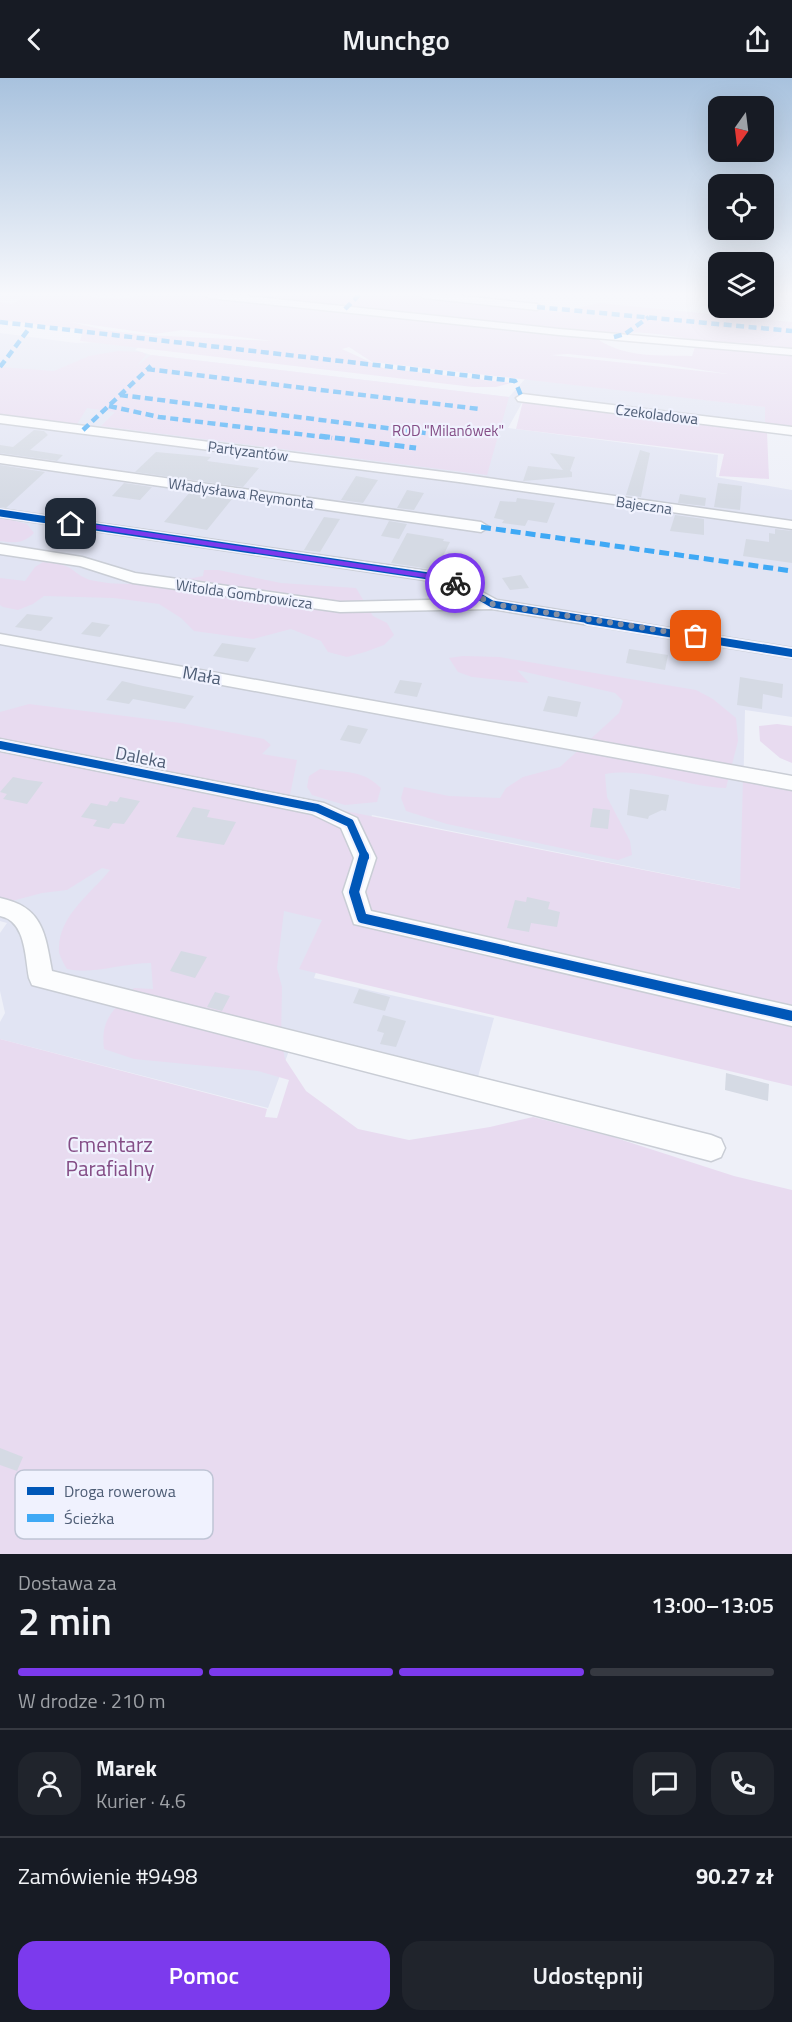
<!DOCTYPE html>
<html lang="pl">
<head>
<meta charset="utf-8">
<style>
	body { margin:0; font-family:"Titillium Web",sans-serif; background:#20242c; color:#f1f3f6; height:100vh; display:flex; flex-direction:column; font-size:22px; white-space:nowrap }
	* { box-sizing:border-box; margin:0 }
	p { font-size:20px; color:#9ea1a6 }
	.icon { flex:none; width:33px; height:33px; fill:none; stroke:currentColor; stroke-width:2; stroke-linecap:round; stroke-linejoin:round }
	.map { position:relative; height:1476px; overflow:hidden }
	.drawer { display:flex; flex-direction:column; background:#171b24; flex:1 }
	.drawer>* { flex:none }
	.needle { width:39px; rotate:194deg }
	.fabs { position:absolute; left:708px; top:18px; display:grid; gap:12px }
	.fabs a { display:grid; place-items:center; width:66px; height:66px; border-radius:12px; background:#171b24; box-shadow:0 6px 24px #0002; font-size:30px }
	.pin { position:absolute; display:grid; place-items:center; width:51px; height:51px; color:#fff; margin:-26px; border-radius:12px; box-shadow:0 3px 9px #0006 }
	.courier { position:absolute; display:grid; place-items:center; width:60px; height:60px; margin:-30px; border:4px solid #7c3aed; border-radius:50%; background:#fff; color:#222; box-shadow:0 2px 8px #0007 }
	.overview em { font-style:normal; font-weight:600 }
	.overview div { display:flex; flex-direction:column-reverse }
	.overview { display:flex; align-items:center; justify-content:space-between; height:102px; padding:0 18px }
	h1 { font-size:39px; font-weight:600; line-height:45px }
	.bar { display:grid; grid-template-columns:repeat(4,1fr); gap:9px 6px; align-content:center; height:72px; padding:0 18px }
	.bar i { height:8px; border-radius:4px; background:#363941 }
	.bar .current { background:#7c3aed }
	.bar p { grid-column:span 4 }
	.line { display:flex; align-items:center; gap:15px; padding:0 18px; border-top:2px solid #363941 }
	.line div { flex:1 }
	.round { display:grid; place-items:center; flex:none; width:63px; height:63px; border-radius:18px; background:#20242c }
	.action { display:flex; gap:12px; margin-top:auto; padding:12px 18px }
	.action a { flex:1; height:69px; border-radius:18px; background:#7c3aed; color:#fff; font-size:24px; font-weight:600; line-height:69px; text-align:center }
	.action a+a { background:#20242c; color:#f1f3f6 }
	header { display:flex; justify-content:space-between; align-items:center; height:78px; padding:0 18px; background:#171b24; font-size:27px; font-weight:600 }
	.map>svg:first-child { display:block }
	.residential { fill:#e1e4f3 }
	.green { fill:#e8dbf0; fill-rule:evenodd }
	.building { fill:#d5dae4 }
	.lines { fill:none; stroke-linecap:round; stroke-linejoin:round }
	.minor-casing { stroke:#c9cdd5; stroke-width:3 }
	.minor { fill:#fcfdfe; fill-rule:evenodd }
	.quiet-far1 { stroke:#3fa9f5; stroke-width:4.5; stroke-dasharray:8 4.5; stroke-linecap:butt }
	.quiet { stroke:#3fa9f5; stroke-width:5; stroke-dasharray:10 5; stroke-linecap:butt }
	.cycleway-far2-casing { stroke:#f0f2fe; stroke-width:10 }
	.cycleway-far1-casing { stroke:#f0f2fe; stroke-width:12 }
	.cycleway-casing { stroke:#f0f2fe; stroke-width:14 }
	.cycleway-far2 { stroke:#0057b8; stroke-width:7 }
	.cycleway-far1 { stroke:#0057b8; stroke-width:8 }
	.cycleway { stroke:#0057b8; stroke-width:10 }
	.route { fill:#7c3aed }
	.done { stroke:#8690a3; stroke-width:6; stroke-dasharray:0 10.8 }
	.labels { text-anchor:middle; dominant-baseline:central; stroke-width:4.5; stroke-linejoin:round; paint-order:stroke }
	.far-street-label { font-size:15px; fill:#4e5d75; stroke:#f0f2fe }
	.far-park-label { font-size:15px; fill:#844d86; stroke:#f0f2fe }
	.street-label { font-size:18px; fill:#4e5d75; stroke:#f0f2fe }
	.near-park-label { font-size:21px; fill:#844d86; stroke:#f0f2fe }
	.key { fill:#f0f2fe; stroke:#bfc5d5; stroke-width:1.5 }
	.key-label { font-size:16px; fill:#4e5d75 }
</style>
</head>
<body>
<header><svg class="icon" aria-label="back" viewBox="0 0 24 24"><path d="M15 5l-7 7 7 7"/></svg>Munchgo<svg class="icon" aria-label="share" viewBox="0 0 24 24"><path d="M12 15V3M7 8l5-5 5 5M5 13v7h14v-7"/></svg></header>
<div class="map">
<svg width="792" height="1476" viewBox="0 0 792 1476">
	<rect width="100%" height="100%" fill="#eef0f8"/>
	<!-- residential -->
	<path class="residential" d="M0,255l76,10 71,-3 -12,10 16,5 358,42 16,-18 241,28 -1,18 -242,-24 -15,27 210,27 -2,22 76,13v227l-47,-7 -4,179 -369,-74 -58,163 180,40 -18,66 -182,-47 -26,71 -268,-69v-17l5,-9 -5,-22v-58l7,-10 -7,-2z"/>
	<!-- green -->
	<path class="green" d="M0,217h70l49,4 28,-4h265l149,17 38,-9 193,19v26c-25,-2 -50,-2 -74,-4 -32,-4 -91,-21 -119,-4 27,18 62,15 93,16l4,-12 96,9v76l-27,-4v-18l-393,-45 -23,-15 -7,2 41,19 128,15 -15,4h-23l-393,-46 3,-11 -83,-10v-18l12,2 9,-5 -21,1zM71,244l84,12 28,-4 90,11 -126,-6 -43,-5zM568,276l96,10 64,10 -177,-19z
		M118,273l24,1 4,3 -9,11 14,-11 358,42 -22,78 -386,-49 14,-14 -28,-4 -13,21 -74,-10v-52l54,4 35,-15z
		M523,323l244,31 2,47 -50,-3 5,-22 -208,-25z
		M0,439l27,7 7,9c-11,11 -19,10 -34,8z
		M43,484c9,1 20,2 27,6 7,5 11,9 20,12 35,8 78,3 113,-4l1,-6h14l63,13 75,5 17,28 14,7 7,12 -10,10 -19,7 -18,5 -19,-5 -7,-11 -30,-12 -38,10 -59,-8 -13,-13 -22,-14 -45,-6 -70,-2 -11,8 -15,6 -15,-3 -3,-2v-27l25,3 10,-14z
		M463,578l36,1 197,33 17,9 23,19 2,23 -12,47c-41,-1 -79,-21 -121,-14l2,23 23,44 2,14 -14,5 -171,-36 -41,-13 -5,-13 3,-11 45,9 51,2 6,-10 17,-11 37,-10 59,-54 4,-12 -8,-8 -98,-23 12,13 -57,-6 -14,-5 -9,-14z
		M29,626l152,19 83,16 7,6 -9,9 35,6 -8,40 451,89 3,-111 49,9v299l-493,-117 23,-49 -38,-9 -7,57 5,19 -1,53 4,19 21,32 52,38 51,11 81,-13 43,-10 80,20 121,39 58,14v364h-792v-515l267,70 -2,8 12,1 12,-38 -31,-9 -124,-12 -30,-10c-4,-31 11,-40 30,-61l19,1 -2,-26c-29,0 -58,12 -84,6 -3,-5 -7,-12 -8,-17 -2,-36 32,-58 51,-82l-8,-2 -35,22 -25,3 -30,8 -12,-3v-186z
		M777,646l15,2v37l-12,-5 -20,-17 -1,-15z
		M320,691c25,4 42,0 61,19l-4,14 -32,3 -33,-10 -5,-8 2,-11z"/>
	<!-- building -->
	<path class="building" d="M34,352l10,1 4,4 -18,15 33,5 -6,6 -57,-8v-8l13,2z
		M640,372l10,3 -9,44 -15,-2z
		M156,374l55,5 -4,4 52,7 -16,19 -108,-15z
		M550,375l25,4 -5,14 2,1v5l-49,4 5,-15 35,4z
		M0,387l45,7 -39,36 -6,-1z
		M356,398l22,4 -15,23 -22,-3z
		M124,405l28,4 -12,13 -28,-4z
		M718,405l24,3 -2,24 -26,-3z
		M407,412l17,3 -10,17 -17,-2z
		M190,414l42,7 -25,31 -43,-8z
		M680,416l26,4 -1,8 -27,-3z
		M517,420l38,5 -8,20 -19,-3 -3,6 -23,-3 2,-3 -10,-2 6,-17 16,1z
		M675,437l29,4v16l-34,-4z
		M324,439l16,2 -20,33 -16,-2z
		M389,443l18,3 -8,15 -18,-3z
		M775,451l17,2v32l-49,-7 3,-17 23,3v-9l6,1z
		M407,455l37,6 -1,2 7,1 -14,28 -45,-7z
		M521,497l8,13 -19,2 -8,-12z
		M27,536l25,3 1,1 -12,13 -26,-4z
		M92,544l18,3 -10,12 -19,-3z
		M222,565l34,5 -8,14 -35,-6z
		M629,571l39,6 -3,15 -39,-7z
		M740,599l43,7 -1,14 -19,-4 -1,15 -25,-4z
		M400,602l22,3 -5,14 -23,-4z
		M122,603l21,5 51,10 -9,13 -52,-10 -4,5 -23,-4z
		M548,618l33,6 -4,15 -34,-6z
		M348,647l20,4 -8,15 -20,-4z
		M13,699l15,3 15,2 -16,22 -24,-5 4,-5 -7,-2z
		M630,711l39,6 -3,16 -4,-1 -13,6 -1,3 -21,-4z
		M120,719l20,4 -16,23 -11,-1 -4,6 -16,-3 4,-6 -16,-3 10,-14 16,3 3,-5 7,1z
		M193,729l17,3 -3,7 29,5 -12,23 -48,-8z
		M593,730l17,2 -2,19 -18,-2z
		M527,819l23,5 -2,7 12,3 -3,15 -26,-4 -2,9 -22,-4 8,-28 11,2z
		M181,873l26,6 -12,21 -25,-7z
		M359,911l31,8 -5,14 -32,-8z
		M215,914l15,4 -8,15 -15,-4z
		M383,937l23,6 -10,26 -16,-3 4,-11 -7,-2z
		M726,995l43,11 -1,17 -43,-11z
		M0,1370l23,9 -6,14 -17,-6z"/>
	<g class="lines">
		<!-- minor casing -->
		<g class="minor-casing">
			<path id="minor" d="M204,217h34l321,34 233,20v6l-233,-20 -350,-37z
				M419,217h34l84,9 5,3 -5,3 -113,-12z
				M522,316l270,33v8l-274,-34 -2,-3z
				M0,337l459,59 333,47v8l-333,-47 -459,-59z
				M0,377l481,67 8,5 -8,5 -481,-69z
				M0,431l449,65 48,26 295,48v10l-300,-49 -152,3 -207,-29 -53,-17 -80,-12v-10l82,13 53,16 205,29 132,-3 -27,-16 -445,-66z
				M0,556l792,142v14l-792,-146z
				M0,661l324,64 33,15 19,40 -11,34 6,19 421,95v20l-438,-102 -11,-32 11,-34 -13,-30 -29,-14 -312,-63z
				M0,820c43,9 45,35 52,73l659,164 10,4 4,9 -4,9 -10,4 -679,-176 -3,-7c-4,-21 -3,-57 -29,-62z"/>
		</g>
		<!-- minor -->
		<use href="#minor" class="minor"/>
		<!-- quiet-far1 -->
		<path class="quiet-far1" d="M537,229l255,24
			M345,231l14,-14
			M0,244l515,59 7,17
			M614,259l11,-3 24,-17
			M0,289l31,-41
			M147,291l332,40
			M120,317l306,38
			M109,328l50,11 173,21
			M83,352l68,-64"/>
		<!-- quiet -->
		<path class="quiet" d="M320,358l96,12
			M481,449l311,44"/>
		<!-- cycleway-far2 casing -->
		<g class="cycleway-far2-casing">
			<path id="cycleway-far2" d="M0,435l449,66 43,25 105,17"/>
		</g>
		<!-- cycleway-far1 casing -->
		<g class="cycleway-far1-casing">
			<path id="cycleway-far1" d="M588,542l204,33
				M0,667l317,63 33,15 15,34"/>
		</g>
		<!-- cycleway casing -->
		<g class="cycleway-casing">
			<path id="cycleway" d="M364,778l-10,36 8,26 430,98"/>
		</g>
		<!-- cycleway-far2 -->
		<use href="#cycleway-far2" class="cycleway-far2"/>
		<!-- cycleway-far1 -->
		<use href="#cycleway-far1" class="cycleway-far1"/>
		<!-- cycleway -->
		<use href="#cycleway" class="cycleway"/>
	</g>
	<!-- sky -->
	<linearGradient id="sky" x2="0" y2="1"><stop stop-color="#a8c2de"/><stop offset="0.51" stop-color="#f7f8fc"/><stop offset="1" stop-color="#f7f8fc" stop-opacity="0"/></linearGradient>
	<rect width="792" height="424" fill="url(#sky)"/>
	<!-- route -->
	<path class="route" d="M71,443l378,56 9,6 -3,2 -8,-4 -379,-56z"/>
	<g class="lines">
		<!-- done -->
		<path class="done" d="M455,505l37,21 204,32"/>
	</g>
	<g class="labels">
		<!-- far-street labels -->
		<g class="far-street-label">
			<text transform="translate(657 336) rotate(7)">Czekoladowa</text>
			<text transform="translate(248 373) rotate(7)">Partyzantów</text>
			<text transform="translate(241 415) rotate(8)">Władysława Reymonta</text>
			<text transform="translate(644 427) rotate(8)">Bajeczna</text>
			<text transform="translate(244 516) rotate(8)">Witolda Gombrowicza</text>
		</g>
		<!-- far-park labels -->
		<g class="far-park-label">
			<text x="448" y="352">ROD "Milanówek"</text>
		</g>
		<!-- street labels -->
		<g class="street-label">
			<text transform="translate(202 597) rotate(10)">Mała</text>
			<text transform="translate(141 679) rotate(11)">Daleka</text>
		</g>
		<!-- near-park labels -->
		<g class="near-park-label">
			<text x="110" y="1066">Cmentarz<tspan x="110" dy="24">Parafialny</tspan></text>
		</g>
	</g>
	<!-- legend -->
	<rect x="15" y="1392" width="198" height="69" rx="9" class="key"/>
	<rect x="27" y="1409" width="27" height="8" fill="#0057b8"/>
	<rect x="27" y="1436" width="27" height="8" fill="#3fa9f5"/>
	<g class="key-label">
		<text x="64" y="1419">Droga rowerowa</text>
		<text x="64" y="1446">Ścieżka</text>
	</g>
</svg>
<div class="fabs">
<a><svg class="needle" viewBox="-14 -14 28 28"><path d="M0-13l5 13h-10z" fill="#e53935"/><path d="M0 13l5-13h-10z" fill="#9ea1a6"/></svg></a>
<a><svg class="icon" aria-label="locate" viewBox="0 0 24 24"><circle cx="12" cy="12" r="6"/><path d="M12 2v4M12 18v4M2 12h4M18 12h4"/></svg></a>
<a><svg class="icon" aria-label="layers" viewBox="0 0 24 24"><path d="M12 4l9 5-9 5-9-5zM3 14l9 5 9-5"/></svg></a>
</div>
<div class="pin" style="left:696px;top:558px;background:#ea580c"><svg class="icon" aria-label="bag" viewBox="0 0 24 24"><path d="M5 8h14l-1 12H6zM9 8a3 3 0 0 1 6 0"/></svg></div>
<div class="pin" style="left:71px;top:446px;background:#1f2937"><svg class="icon" aria-label="home" viewBox="0 0 24 24"><path d="M3 11l9-7 9 7M6 9v11h12V9"/></svg></div>
<div class="courier" style="left:455px;top:505px"><svg class="icon" aria-label="bike" viewBox="0 0 24 24"><circle cx="6" cy="16" r="4"/><circle cx="18" cy="16" r="4"/><path d="M6 16l4-8h5l3 8M10 8l3 8H6M13 5h3"/></svg></div>
</div>
<section class="drawer">
<div class="overview"><div><h1>2 min</h1><p>Dostawa za</p></div><em>13:00–13:05</em></div>
<div class="bar"><i class="current"></i><i class="current"></i><i class="current"></i><i></i><p>W drodze · 210 m</p></div>
<div class="line" style="height:108px"><a class="round"><svg class="icon" aria-label="person" viewBox="0 0 24 24"><circle cx="12" cy="8" r="4"/><path d="M4 21q1-7 8-7t8 7"/></svg></a><div><b>Marek</b><p>Kurier · 4.6</p></div><a class="round"><svg class="icon" aria-label="chat" viewBox="0 0 24 24"><path d="M4 5h16v11H9l-5 4z"/></svg></a><a class="round"><svg class="icon" aria-label="phone" viewBox="0 0 24 24"><path d="M5 4h4l2 5-3 2q2 4 5 5l2-3 5 2v4C11 20 4 13 5 4z"/></svg></a></div>
<div class="line" style="height:78px"><div>Zamówienie #9498</div><b>90.27 zł</b></div>
<div class="action"><a>Pomoc</a><a>Udostępnij</a></div>
</section>
</body>
</html>
